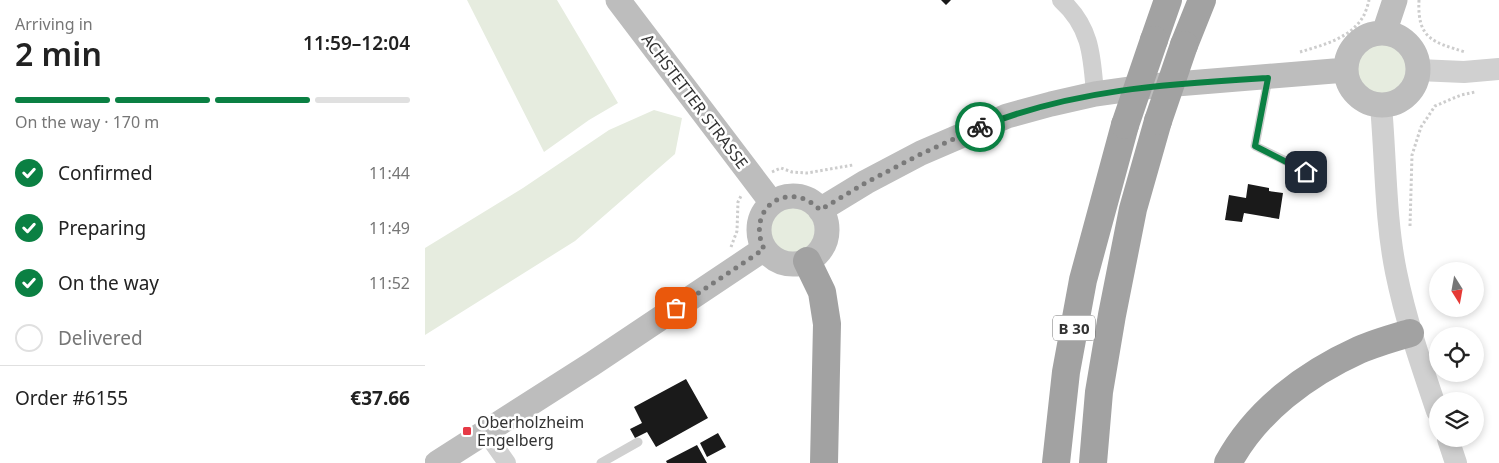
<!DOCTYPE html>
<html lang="en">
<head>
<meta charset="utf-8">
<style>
	body { margin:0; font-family:"Noto Sans",sans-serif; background:#f6f6f6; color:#222; height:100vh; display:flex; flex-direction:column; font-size:19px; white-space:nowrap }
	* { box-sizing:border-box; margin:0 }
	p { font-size:16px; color:#767676 }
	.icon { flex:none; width:28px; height:28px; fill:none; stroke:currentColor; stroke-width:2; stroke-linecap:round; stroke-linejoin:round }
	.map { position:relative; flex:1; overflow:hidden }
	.details { display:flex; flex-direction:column; background:#fff; width:425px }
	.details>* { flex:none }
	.needle { width:32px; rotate:169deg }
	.controls { position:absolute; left:1004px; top:262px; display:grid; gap:10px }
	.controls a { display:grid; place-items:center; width:55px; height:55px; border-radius:50%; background:#fff; box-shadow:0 2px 8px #0003; font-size:25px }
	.pin { position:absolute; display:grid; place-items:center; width:42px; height:42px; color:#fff; margin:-21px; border-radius:10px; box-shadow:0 2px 8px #0006 }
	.courier { position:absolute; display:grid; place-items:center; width:50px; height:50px; margin:-25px; border:4px solid #0b8043; border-radius:50%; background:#fff; color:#222; box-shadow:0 1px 6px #0007 }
	.headline em { font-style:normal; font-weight:600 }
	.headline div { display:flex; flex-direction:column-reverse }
	.headline { display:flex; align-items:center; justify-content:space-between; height:85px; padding:0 15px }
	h1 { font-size:32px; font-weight:600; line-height:38px }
	.bar { display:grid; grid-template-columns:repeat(4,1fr); gap:8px 5px; align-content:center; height:60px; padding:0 15px }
	.bar i { height:6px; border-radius:4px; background:#e0e0e0 }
	.bar .active { background:#0b8043 }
	.bar p { grid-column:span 4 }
	.line { display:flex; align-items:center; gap:12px; padding:0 15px; border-top:1px solid #e0e0e0 }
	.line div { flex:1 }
	ol { padding:0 15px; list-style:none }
	li { display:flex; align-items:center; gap:15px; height:55px }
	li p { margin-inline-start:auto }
	li .icon { padding:5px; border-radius:50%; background:#0b8043; color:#fff; stroke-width:4 }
	li:last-child { color:#767676 }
	li i { width:28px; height:28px; border:2px solid #e0e0e0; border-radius:50% }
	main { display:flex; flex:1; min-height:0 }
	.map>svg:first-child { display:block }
	.green { fill:#e6ecdf }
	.building { fill:#1a1a1a }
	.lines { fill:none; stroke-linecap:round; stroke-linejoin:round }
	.path { stroke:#cdcdcd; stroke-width:3; stroke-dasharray:2.5 2.5; stroke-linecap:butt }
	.service { stroke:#d0d0d0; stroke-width:9 }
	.minor { stroke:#d0d0d0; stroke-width:18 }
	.tertiary { stroke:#d0d0d0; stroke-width:22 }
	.secondary { stroke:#bdbdbd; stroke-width:25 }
	.trunk { stroke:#a2a2a2; stroke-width:28 }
	.trunk-bridge { stroke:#a2a2a2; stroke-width:28 }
	.done { stroke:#7a7a7a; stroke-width:5; stroke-dasharray:0 9 }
	.route { stroke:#0b8043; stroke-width:6 }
	.poi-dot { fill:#e63946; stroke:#fff; stroke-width:2 }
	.labels { text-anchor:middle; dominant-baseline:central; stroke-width:5; stroke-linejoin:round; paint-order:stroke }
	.shield { fill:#fff; stroke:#707070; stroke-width:1 }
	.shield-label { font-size:15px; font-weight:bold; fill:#333 }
	.street-label { font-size:16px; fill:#333; stroke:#fff }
	.poi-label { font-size:16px; fill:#333; stroke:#fff; text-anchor:start }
</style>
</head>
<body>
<main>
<section class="details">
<div class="headline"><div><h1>2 min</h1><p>Arriving in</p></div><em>11:59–12:04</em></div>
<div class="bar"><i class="active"></i><i class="active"></i><i class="active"></i><i></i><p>On the way · 170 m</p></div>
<ol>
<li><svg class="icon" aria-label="check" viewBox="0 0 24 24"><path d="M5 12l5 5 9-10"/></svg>Confirmed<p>11:44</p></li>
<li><svg class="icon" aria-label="check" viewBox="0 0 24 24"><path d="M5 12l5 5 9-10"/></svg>Preparing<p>11:49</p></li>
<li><svg class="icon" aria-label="check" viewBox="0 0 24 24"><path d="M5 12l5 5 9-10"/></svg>On the way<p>11:52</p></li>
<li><i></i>Delivered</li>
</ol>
<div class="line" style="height:65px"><div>Order #6155</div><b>€37.66</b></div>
</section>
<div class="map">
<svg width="1074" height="463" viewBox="0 0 1074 463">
	<rect width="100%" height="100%" fill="#fff"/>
	<!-- green -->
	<path class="green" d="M42,0h90l61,103 -29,17 -45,32z
		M929 69a26 26 0 1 1 52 0a26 26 0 1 1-52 0Z
		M229,110l28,8 -7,36 -100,87 -150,94v-87l98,-60 86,-58z
		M344 230a23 23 0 1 1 46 0a23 23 0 1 1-46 0Z"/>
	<!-- building -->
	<path class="building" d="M516,0h10l-5,5z
		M823,184l21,4v3l14,2 -4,26 -35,-6 -2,9 -17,-2 4,-25 17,3z
		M261,379l22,39 -52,29 -9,-15 -12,6 -5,-9 12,-6 -8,-16z
		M293,433l8,14 -19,10 -7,-14z
		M272,445l10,18h-40l-1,-2z"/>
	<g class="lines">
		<!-- path -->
		<path class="path" d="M994,0c-2,39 14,42 46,52
			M875,52c23,-7 52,-14 64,-37 2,-4 4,-10 5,-15
			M347,172l9,-4 11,4 15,1 46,-8
			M985,226l2,-71 9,-28 14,-21 26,-11 14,-3
			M306,247l6,-16 1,-29 3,-6"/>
		<!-- service -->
		<path class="service" d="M843,79l-13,67 51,25
			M176,463l37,-21"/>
		<!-- minor -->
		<path class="minor" d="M636,0c30,27 31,56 34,94
			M61,433l21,30"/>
		<!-- tertiary -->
		<path class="tertiary" d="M993,70l46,2 35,-3
			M956,106c5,55 4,112 15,166 10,49 25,92 41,139
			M1023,439l8,24"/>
		<!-- secondary -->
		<path class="secondary" d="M193,0l154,203
			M921 69a36 36 0 1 1 72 0a36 36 0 1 1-72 0Z
			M959,33l11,-33
			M334 230a34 34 0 1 1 68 0a34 34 0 1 1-68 0Z
			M395,210l46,-28 55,-29 86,-37 44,-12 44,-10 57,-8 194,-16
			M12,463l155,-99 172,-115"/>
		<!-- trunk -->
		<path class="trunk" d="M729,40l14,-40
			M759,45l18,-45
			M382,261l15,31 5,32 -3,139
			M631,463l10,-91 17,-92 42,-155
			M668,463l6,-71 13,-77 21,-106 25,-88
			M803,463c28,-52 78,-89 131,-113 16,-7 34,-12 51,-17"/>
		<!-- trunk-bridge -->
		<path class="trunk-bridge" d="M733,121l26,-76
			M700,125l29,-85"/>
	</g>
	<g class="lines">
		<!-- done -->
		<path class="done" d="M251,308l88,-59c-19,-41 25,-71 56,-39l47,-28 54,-28 59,-27"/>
		<!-- route -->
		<path class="route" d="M555,127c95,-38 188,-43 288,-49l-13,68 51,26"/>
	</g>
	<!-- markers -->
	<rect class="poi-dot" x="37" y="426" width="10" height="10" rx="2.5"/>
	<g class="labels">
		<!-- shield labels -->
		<rect class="shield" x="628" y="315.5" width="42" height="25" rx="4"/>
		<g class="shield-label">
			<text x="649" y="328">B 30</text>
		</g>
		<!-- street labels -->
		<g class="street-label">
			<text transform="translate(270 101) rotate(53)">ACHSTETTER STRASSE</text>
		</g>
		<!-- poi labels -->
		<g class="poi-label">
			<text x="52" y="422">Oberholzheim<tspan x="52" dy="18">Engelberg</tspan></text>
		</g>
	</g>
</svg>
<div class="controls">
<a><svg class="needle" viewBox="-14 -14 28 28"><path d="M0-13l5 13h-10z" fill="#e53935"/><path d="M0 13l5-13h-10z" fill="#767676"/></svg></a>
<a><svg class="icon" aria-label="locate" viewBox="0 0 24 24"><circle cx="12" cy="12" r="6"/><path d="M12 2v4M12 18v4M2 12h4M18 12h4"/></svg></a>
<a><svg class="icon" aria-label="layers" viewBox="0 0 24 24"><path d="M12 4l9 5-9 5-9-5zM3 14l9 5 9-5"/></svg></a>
</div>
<div class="pin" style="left:251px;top:308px;background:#ea580c"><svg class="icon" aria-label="bag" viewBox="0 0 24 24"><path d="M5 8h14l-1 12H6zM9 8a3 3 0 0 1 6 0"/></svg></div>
<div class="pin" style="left:881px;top:172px;background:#1f2937"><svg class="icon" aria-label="home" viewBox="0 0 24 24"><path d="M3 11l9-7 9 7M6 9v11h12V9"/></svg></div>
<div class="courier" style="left:555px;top:127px"><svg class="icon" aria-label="bike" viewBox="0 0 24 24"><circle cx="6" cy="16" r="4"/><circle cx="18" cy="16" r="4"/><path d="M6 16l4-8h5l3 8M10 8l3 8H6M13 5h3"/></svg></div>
</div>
</main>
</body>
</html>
